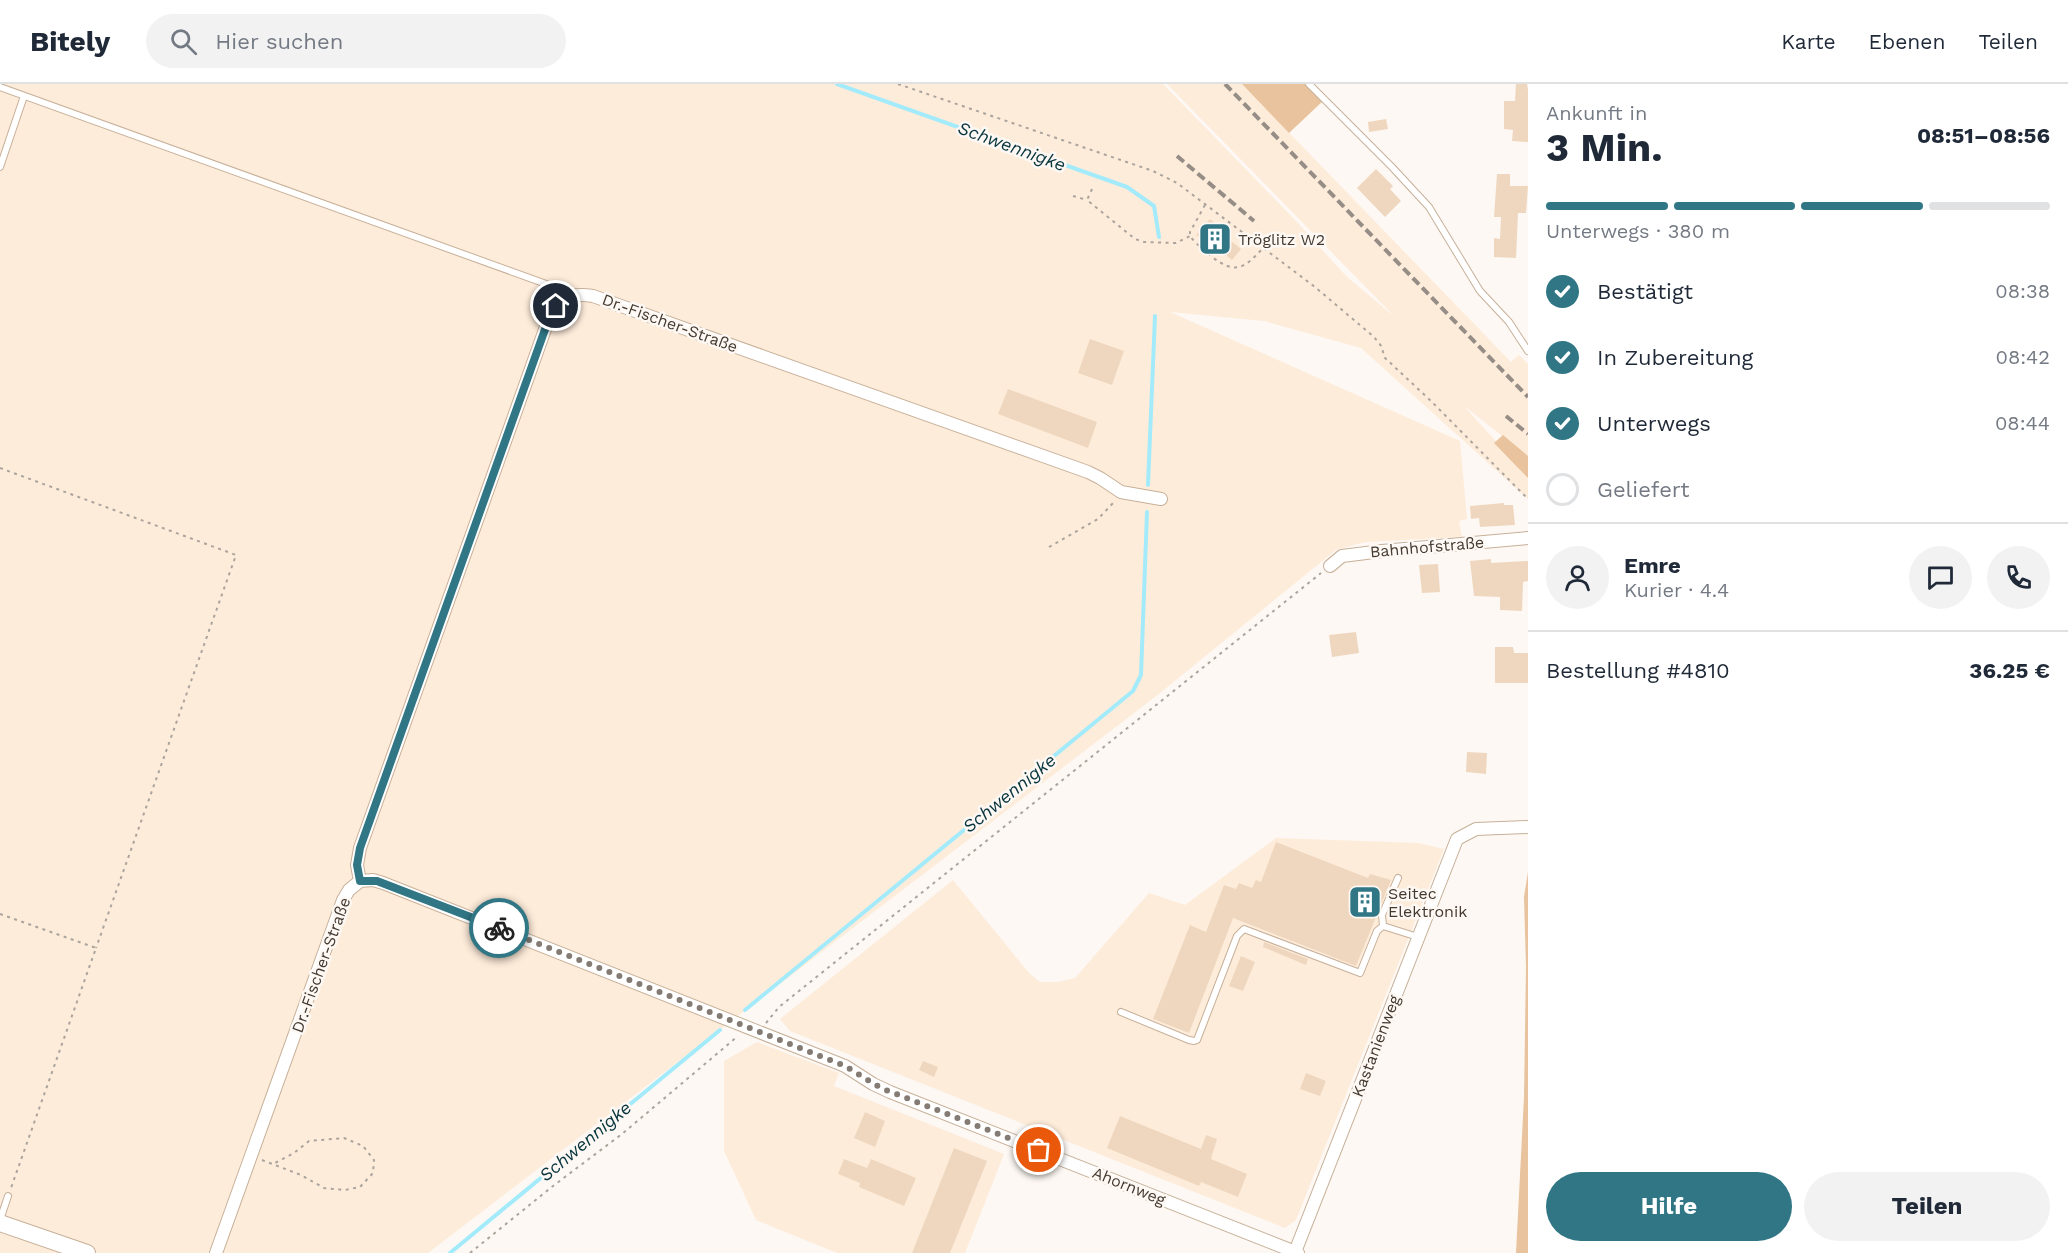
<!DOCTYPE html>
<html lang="de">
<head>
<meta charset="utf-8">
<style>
	body { margin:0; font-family:"Work Sans",sans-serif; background:#f2f2f3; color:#1f2937; height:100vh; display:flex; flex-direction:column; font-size:22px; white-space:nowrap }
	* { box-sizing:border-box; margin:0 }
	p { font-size:20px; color:#747a83 }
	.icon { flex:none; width:33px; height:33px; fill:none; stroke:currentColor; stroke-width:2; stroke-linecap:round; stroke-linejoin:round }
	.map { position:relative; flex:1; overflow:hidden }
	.panel { display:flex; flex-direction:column; background:#fff; width:540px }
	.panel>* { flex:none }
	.pin { position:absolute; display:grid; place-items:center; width:51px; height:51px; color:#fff; margin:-26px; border:3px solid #fff; border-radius:50%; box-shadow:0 2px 6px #0007 }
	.courier { position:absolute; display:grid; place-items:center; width:60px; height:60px; margin:-30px; border:4px solid #307684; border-radius:50%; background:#fff; color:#222; box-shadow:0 2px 8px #0007 }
	.headline em { font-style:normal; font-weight:700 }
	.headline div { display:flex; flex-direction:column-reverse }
	.headline { display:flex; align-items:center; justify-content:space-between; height:102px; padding:0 18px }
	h1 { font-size:39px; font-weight:700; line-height:45px }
	.bar { display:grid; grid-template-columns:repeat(4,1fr); gap:9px 6px; align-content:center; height:72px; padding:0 18px }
	.bar i { height:8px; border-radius:4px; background:#e0e1e3 }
	.bar .active { background:#307684 }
	.bar p { grid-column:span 4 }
	.line { display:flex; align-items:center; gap:15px; padding:0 18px; border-top:2px solid #e0e1e3 }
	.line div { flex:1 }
	.round { display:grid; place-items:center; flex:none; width:63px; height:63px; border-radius:32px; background:#f2f2f3 }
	ol { padding:0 18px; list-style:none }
	li { display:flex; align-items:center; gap:18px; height:66px }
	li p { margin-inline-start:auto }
	li .icon { padding:6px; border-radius:50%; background:#307684; color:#fff; stroke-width:4 }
	li:last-child { color:#747a83 }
	li i { width:33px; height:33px; border:3px solid #e0e1e3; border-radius:50% }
	.action { display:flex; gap:12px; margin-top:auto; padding:12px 18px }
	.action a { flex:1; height:69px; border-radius:36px; background:#307684; color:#fff; font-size:24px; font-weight:700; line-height:69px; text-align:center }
	.action a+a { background:#f2f2f3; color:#1f2937 }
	header { display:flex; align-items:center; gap:36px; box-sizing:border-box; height:84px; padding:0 30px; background:#fff; border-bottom:2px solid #e0e1e3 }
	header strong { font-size:28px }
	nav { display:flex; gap:33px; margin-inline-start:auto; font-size:21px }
	.search { width:420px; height:54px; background:#f2f2f3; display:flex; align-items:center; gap:15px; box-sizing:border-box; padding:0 21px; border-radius:33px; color:#747a83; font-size:22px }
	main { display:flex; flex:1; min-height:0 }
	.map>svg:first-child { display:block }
	.built { fill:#feecda }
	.green { fill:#e9c39d }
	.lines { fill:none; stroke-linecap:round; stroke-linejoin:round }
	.stream { stroke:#a3ebfb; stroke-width:4 }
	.building { fill:#efd7bf }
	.lane-casing { stroke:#c7b099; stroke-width:8 }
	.street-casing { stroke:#c7b099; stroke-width:14 }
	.secondary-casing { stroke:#c7b099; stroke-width:18 }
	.path { stroke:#aba49d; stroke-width:2; stroke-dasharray:3 4.5; stroke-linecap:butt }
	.lane { stroke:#fff; stroke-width:6 }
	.street { stroke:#fff; stroke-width:12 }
	.secondary { stroke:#fff; stroke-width:16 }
	.rail { stroke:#958d86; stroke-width:4; stroke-dasharray:9 4.5; stroke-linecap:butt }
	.done { stroke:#847c74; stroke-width:6; stroke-dasharray:0 10.8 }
	.route { stroke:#307684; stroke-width:8 }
	.labels { text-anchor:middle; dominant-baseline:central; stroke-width:5; stroke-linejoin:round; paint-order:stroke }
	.poi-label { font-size:16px; fill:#433930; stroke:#fdf8f3; text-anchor:start }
	.street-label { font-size:16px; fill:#433930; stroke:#fdf8f3 }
	.water-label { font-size:18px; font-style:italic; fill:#07353e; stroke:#fdf8f3 }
</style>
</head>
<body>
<header>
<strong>Bitely</strong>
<div class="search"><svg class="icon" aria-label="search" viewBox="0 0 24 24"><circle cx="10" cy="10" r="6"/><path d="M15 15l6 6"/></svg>Hier suchen</div>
<nav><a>Karte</a><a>Ebenen</a><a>Teilen</a></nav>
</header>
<main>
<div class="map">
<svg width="1528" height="1169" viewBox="0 0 1528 1169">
	<rect width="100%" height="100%" fill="#fdf8f3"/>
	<!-- built -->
	<path class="built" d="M0,0h1163l133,137 51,56 48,40 -228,-233h75l269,278 8,-7 9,9v92l-64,-50 64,71v22l-167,-151 -97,-27 -94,-9 290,129 7,78 -8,2 3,16 -97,5 -29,8 -181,147 -727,556h-428z
		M1276,754l142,5 26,6 -148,371 -11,8 -495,-197 -10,-12 173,-139 76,93 11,9h18l17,-4 74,-85 36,12z
		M757,958l82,31 -5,13 170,68 -39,99h-128l-81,-33 -32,-69v-90z"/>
	<!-- green -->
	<path class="green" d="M1242,0h67l15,16 -35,33z
		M1503,351l25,21v22l-34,-35z
		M1528,788v381h-12l8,-156 2,-130 -2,-70z"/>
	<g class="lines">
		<!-- stream -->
		<path class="stream" d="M837,0l290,103 27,19 5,31
			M1148,401l7,-169
			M745,926l388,-319 8,-16 6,-163
			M450,1169l270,-223"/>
	</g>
	<!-- building -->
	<path class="building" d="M1516,0h11l1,6v52l-16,-1 1,-11 -9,-1v-28h11z
		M1386,35l2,10 -19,3 -1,-10z
		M1376,85l17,17 -3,3 11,12 -16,16 -28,-29z
		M1497,90h13v12h18l-2,27h-8l-2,45 -22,-1v-19l6,1 1,-22h-7z
		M1210,135l13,11 -3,2 21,17 -9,11 -20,-17 -3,3 -13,-11z
		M1090,255l34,12 -12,34 -34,-12z
		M1008,305l89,33 -9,26 -90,-34z
		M1504,419v2h9l2,20 -35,2 -1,-9 -8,1 -1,-13z
		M1491,475v4l37,-2v20l-5,1 -1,29 -22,-1v-13l-26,-1 -4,-35z
		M1438,480l2,28 -18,1 -3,-28z
		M1356,548l3,21 -27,4 -3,-22z
		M1495,563h18l1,6h14v30h-33z
		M1467,668l20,1 -1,21 -20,-2z
		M1276,758l92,36 2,-4 21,6 -35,86 -123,-48 -44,115 -36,-14 37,-94 16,7 18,-47 12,4 3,-6 13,5 4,-8 5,2z
		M1264,858l44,17 -2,6 -43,-18z
		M1241,872l14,6 -12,29 -14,-5z
		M923,977l15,6 -4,10 -15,-7z
		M1306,989l20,8 -6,15 -20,-7z
		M865,1028l20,9 -10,26 -21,-9z
		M1120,1032l81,33 5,-14 11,4 -6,20 36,15 -9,23 -37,-15 -2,4 -92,-38z
		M954,1064l33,13 -37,92h-38z
		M844,1075l23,9 4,-9 45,19 -12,28 -45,-19 1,-4 -22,-9z"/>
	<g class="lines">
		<!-- lane casing -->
		<g class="lane-casing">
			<path id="lane" d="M1309,0l82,82 38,41 51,84 29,31 19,29
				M0,3l574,207
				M0,83l24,-71
				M1383,842l-1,-11 16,-37
				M1121,928l68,28 5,1 3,-1 40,-104 7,-7 116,44 17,-42 6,-5 35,11
				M0,1136l8,-24"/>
		</g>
		<!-- street casing -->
		<g class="street-casing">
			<path id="street" d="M1330,482l12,-10 40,-5 146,-13
				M360,797l13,-1 10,3 462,183 28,18 17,8 408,161
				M1295,1168l162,-413 19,-10 52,-2
				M216,1169l127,-353 6,-10 11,-9 -3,-16 3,-17 188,-527c12,-22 19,-29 45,-25l495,176 12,6 21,14 40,7"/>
		</g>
		<!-- secondary casing -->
		<g class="secondary-casing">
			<path id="secondary" d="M0,1139l87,30"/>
		</g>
		<!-- path -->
		<path class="path" d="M898,0l255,87 24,12 138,104 59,50 8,10 2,10 47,44 97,98
			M1092,105l-5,11 48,39 9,3 32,1 14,-7
			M1073,112l14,4
			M1205,121l-15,27v4c6,8 14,14 21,20 24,19 33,13 52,-8
			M0,384l236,87 -140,393
			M1049,463l49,-28 16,-17
			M0,830l96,34 -85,240
			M766,939l13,-16 542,-434
			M262,1076l39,15 23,13 21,2 15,-3 13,-14 1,-13 -11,-14 -19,-8 -35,3 -15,12 -21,11
			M470,1169l83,-67 69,-52 116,-98"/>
		<!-- lane -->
		<use href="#lane" class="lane"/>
		<!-- street -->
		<use href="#street" class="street"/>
		<!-- secondary -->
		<use href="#secondary" class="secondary"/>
		<!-- rail -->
		<path class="rail" d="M1225,0l303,313
			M1177,72l77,65
			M1506,332l22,18"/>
	</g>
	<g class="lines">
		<!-- done -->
		<path class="done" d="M499,844l346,138 36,22 158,62"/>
		<!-- route -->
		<path class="route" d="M499,844l-122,-47h-17l-3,-16 3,-17 188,-527 8,-15"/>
	</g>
	<!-- icons -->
	<defs>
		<g id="building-square" transform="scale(1.725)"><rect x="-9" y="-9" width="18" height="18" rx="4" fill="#307684" stroke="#fdf8f3"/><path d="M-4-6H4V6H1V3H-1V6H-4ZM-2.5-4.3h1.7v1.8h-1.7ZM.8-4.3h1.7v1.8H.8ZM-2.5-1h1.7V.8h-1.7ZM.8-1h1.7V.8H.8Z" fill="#fff"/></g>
	</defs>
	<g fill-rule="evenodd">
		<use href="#building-square" x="1215" y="155"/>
		<use href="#building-square" x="1365" y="818"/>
	</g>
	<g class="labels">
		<!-- poi labels -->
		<g class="poi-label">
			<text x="1238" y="155">Tröglitz W2</text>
			<text x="1388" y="809">Seitec<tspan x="1388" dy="18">Elektronik</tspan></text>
		</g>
		<!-- street labels -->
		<g class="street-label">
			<text transform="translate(670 239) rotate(20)">Dr.-Fischer-Straße</text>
			<text transform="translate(1427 463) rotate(-5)">Bahnhofstraße</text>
			<text transform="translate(321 881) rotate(-70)">Dr.-Fischer-Straße</text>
			<text transform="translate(1376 962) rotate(-69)">Kastanienweg</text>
			<text transform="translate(1129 1102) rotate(22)">Ahornweg</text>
		</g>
		<!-- water labels -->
		<g class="water-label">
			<text transform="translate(1012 62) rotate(20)">Schwennigke</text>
			<text transform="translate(1009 709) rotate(-39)">Schwennigke</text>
			<text transform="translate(585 1057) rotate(-40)">Schwennigke</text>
		</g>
	</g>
</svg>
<div class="pin" style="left:1039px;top:1066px;background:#ea580c"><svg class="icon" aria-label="bag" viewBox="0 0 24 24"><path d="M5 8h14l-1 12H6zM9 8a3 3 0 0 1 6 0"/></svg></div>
<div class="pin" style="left:556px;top:222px;background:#1f2937"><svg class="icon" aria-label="home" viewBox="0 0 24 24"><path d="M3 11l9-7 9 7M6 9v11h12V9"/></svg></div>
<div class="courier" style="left:499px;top:844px"><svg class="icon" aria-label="bike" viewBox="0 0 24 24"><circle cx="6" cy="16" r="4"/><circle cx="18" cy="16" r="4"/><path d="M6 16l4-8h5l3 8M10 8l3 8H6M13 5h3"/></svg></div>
</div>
<section class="panel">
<div class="headline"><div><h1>3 Min.</h1><p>Ankunft in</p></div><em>08:51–08:56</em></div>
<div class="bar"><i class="active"></i><i class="active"></i><i class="active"></i><i></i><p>Unterwegs · 380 m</p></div>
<ol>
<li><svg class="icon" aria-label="check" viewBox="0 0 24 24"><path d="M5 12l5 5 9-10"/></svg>Bestätigt<p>08:38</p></li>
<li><svg class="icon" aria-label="check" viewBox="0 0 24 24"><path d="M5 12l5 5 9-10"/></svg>In Zubereitung<p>08:42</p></li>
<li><svg class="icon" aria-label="check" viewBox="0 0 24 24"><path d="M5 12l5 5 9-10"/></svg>Unterwegs<p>08:44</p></li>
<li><i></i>Geliefert</li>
</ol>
<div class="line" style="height:108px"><a class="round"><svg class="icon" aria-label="person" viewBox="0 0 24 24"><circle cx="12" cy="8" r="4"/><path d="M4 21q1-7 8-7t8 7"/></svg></a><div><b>Emre</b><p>Kurier · 4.4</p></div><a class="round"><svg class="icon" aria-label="chat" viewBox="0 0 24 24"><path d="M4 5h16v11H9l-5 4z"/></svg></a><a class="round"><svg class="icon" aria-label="phone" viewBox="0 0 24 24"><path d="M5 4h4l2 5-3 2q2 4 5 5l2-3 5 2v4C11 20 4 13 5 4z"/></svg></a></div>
<div class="line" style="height:78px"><div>Bestellung #4810</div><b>36.25 €</b></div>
<div class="action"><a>Hilfe</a><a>Teilen</a></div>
</section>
</main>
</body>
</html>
